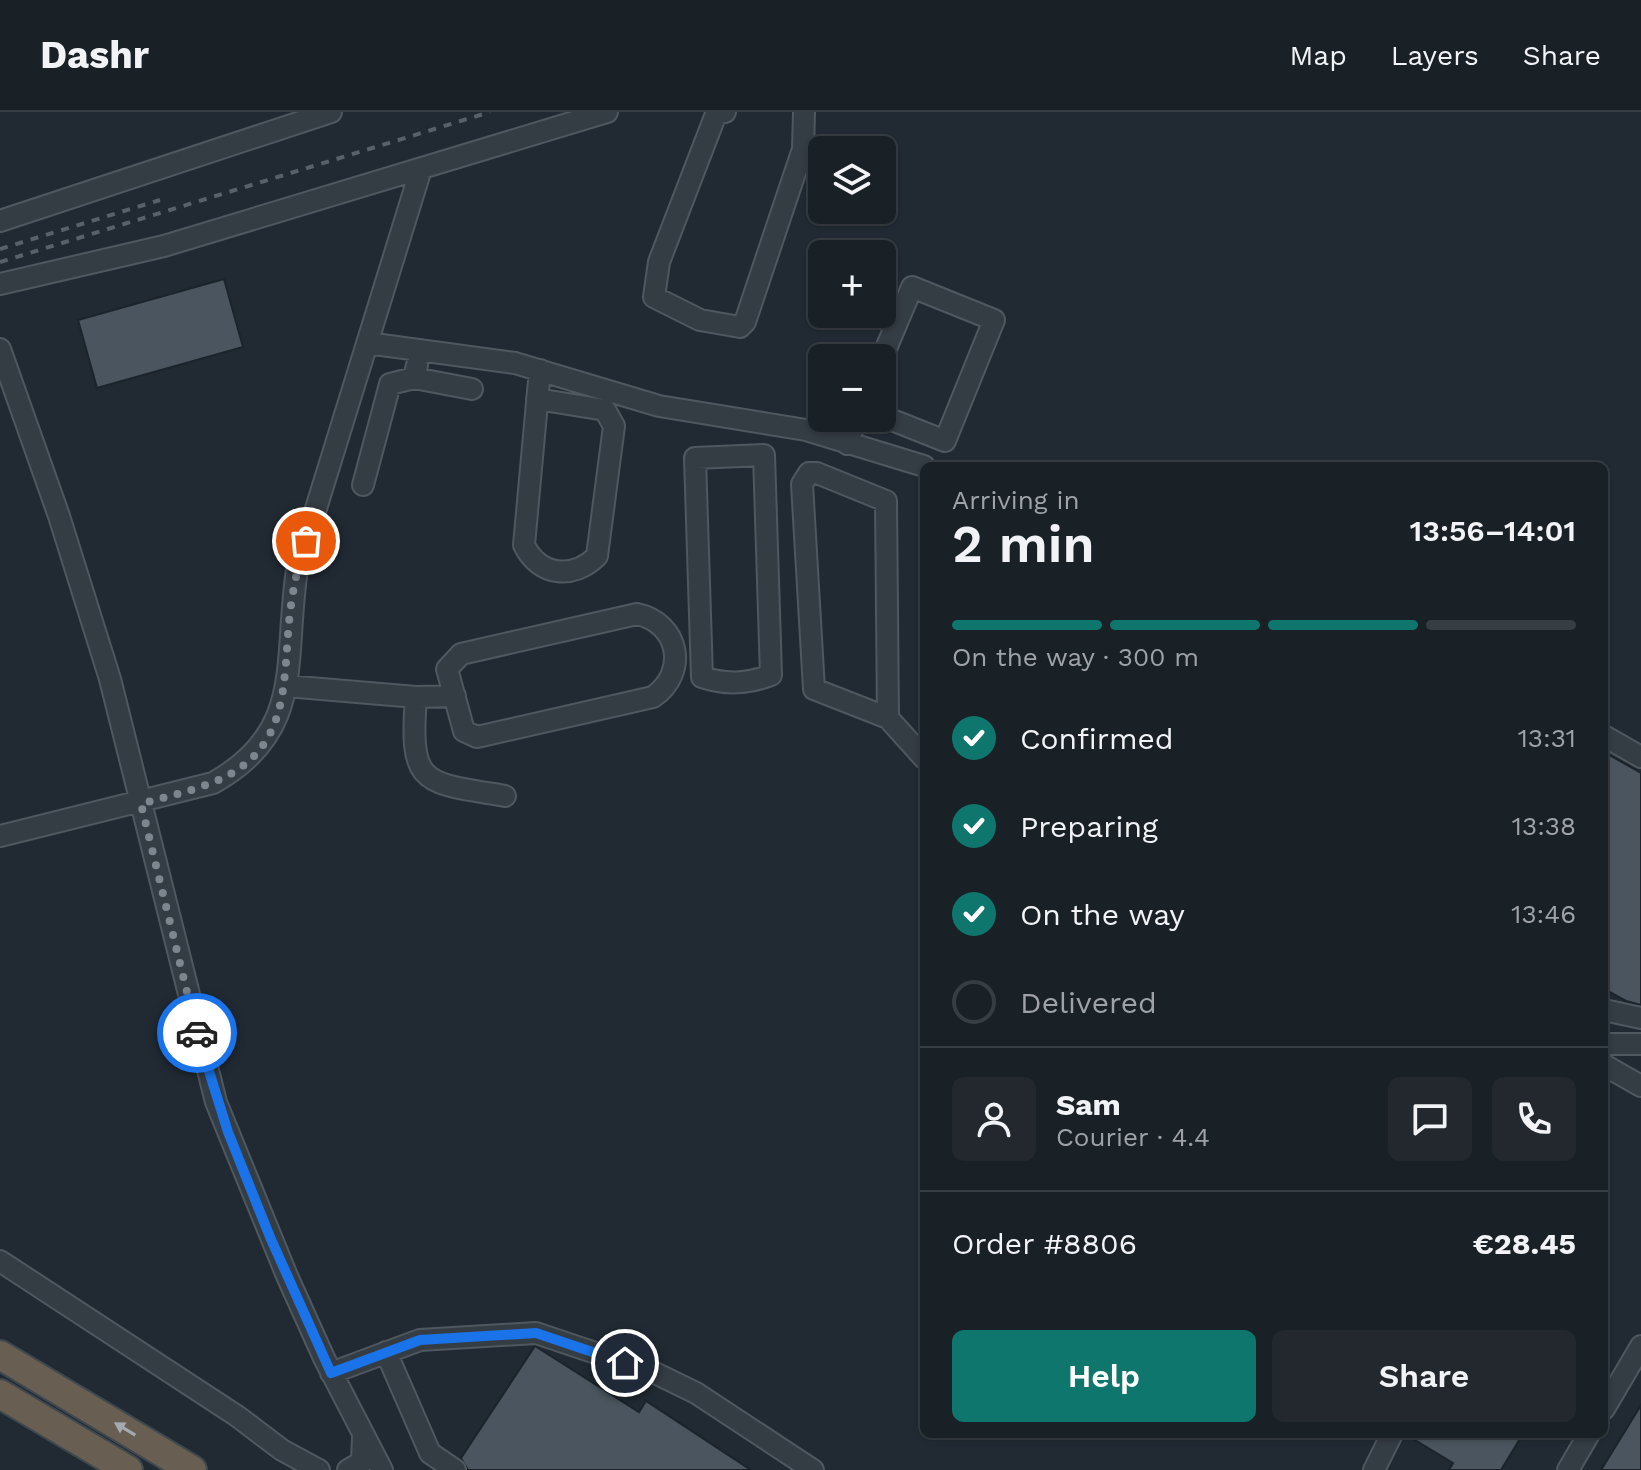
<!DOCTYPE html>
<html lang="en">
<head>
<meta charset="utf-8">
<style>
	body { margin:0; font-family:"Work Sans",sans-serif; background:#22282e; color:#f1f3f6; height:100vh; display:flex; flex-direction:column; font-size:30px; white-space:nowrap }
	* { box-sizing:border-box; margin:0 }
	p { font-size:26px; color:#9fa3a7 }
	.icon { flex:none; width:44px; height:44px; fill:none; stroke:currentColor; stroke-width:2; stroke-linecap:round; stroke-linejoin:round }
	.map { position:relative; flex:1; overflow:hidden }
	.side { position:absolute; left:920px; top:350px; width:688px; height:976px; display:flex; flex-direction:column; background:#192026; border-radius:12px; box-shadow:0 2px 6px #0004,0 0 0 2px #373e43 }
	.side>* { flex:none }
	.fabs { position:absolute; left:808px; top:24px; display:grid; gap:16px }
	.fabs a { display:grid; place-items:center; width:88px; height:88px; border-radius:12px; background:#192026; box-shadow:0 2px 6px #0004,0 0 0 2px #373e43; font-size:40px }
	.pin { position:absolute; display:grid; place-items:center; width:68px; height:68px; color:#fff; margin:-34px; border:4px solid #fff; border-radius:50%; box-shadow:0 2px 8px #0007 }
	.courier { position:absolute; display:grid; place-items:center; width:80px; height:80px; margin:-40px; border:6px solid #1a73e8; border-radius:50%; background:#fff; color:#222; box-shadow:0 2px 10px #0007 }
	.head em { font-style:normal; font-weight:600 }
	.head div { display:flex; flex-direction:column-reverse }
	.head { display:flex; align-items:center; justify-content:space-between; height:136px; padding:0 32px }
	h1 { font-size:52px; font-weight:600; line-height:60px }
	.bar { display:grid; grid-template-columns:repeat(4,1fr); gap:12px 8px; align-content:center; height:96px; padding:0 32px }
	.bar i { height:10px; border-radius:6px; background:#373e43 }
	.bar .current { background:#0f766e }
	.bar p { grid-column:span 4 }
	.line { display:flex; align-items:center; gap:20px; padding:0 32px; border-top:2px solid #373e43 }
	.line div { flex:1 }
	.round { display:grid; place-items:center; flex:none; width:84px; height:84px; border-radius:12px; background:#22282e }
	ol { padding:0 32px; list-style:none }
	li { display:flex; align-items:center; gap:24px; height:88px }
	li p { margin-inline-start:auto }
	li .icon { padding:8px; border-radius:50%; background:#0f766e; color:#fff; stroke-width:4 }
	li:last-child { color:#9fa3a7 }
	li i { width:44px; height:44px; border:4px solid #373e43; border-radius:50% }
	.action { display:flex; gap:16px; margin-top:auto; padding:16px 32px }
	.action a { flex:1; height:92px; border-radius:12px; background:#0f766e; color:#fff; font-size:32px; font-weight:600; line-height:92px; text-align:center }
	.action a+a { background:#22282e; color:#f1f3f6 }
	header { display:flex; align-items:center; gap:48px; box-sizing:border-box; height:112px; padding:0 40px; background:#192026; border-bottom:2px solid #373e43 }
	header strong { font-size:38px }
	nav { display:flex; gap:44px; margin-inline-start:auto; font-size:28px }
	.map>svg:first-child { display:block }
	.building { fill:#4a555f; stroke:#1c232b; stroke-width:2 }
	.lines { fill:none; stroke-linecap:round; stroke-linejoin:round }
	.minor-casing { stroke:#4f575f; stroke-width:24 }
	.highway-casing { stroke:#3f474f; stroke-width:32 }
	.minor { stroke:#343c44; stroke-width:20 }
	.highway { stroke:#695e52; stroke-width:28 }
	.rail { stroke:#57616b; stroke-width:4; stroke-dasharray:8 8; stroke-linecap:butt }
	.oneway { fill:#a4aab0 }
	.done { stroke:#7d868f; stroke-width:8; stroke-dasharray:0 14.4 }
	.route { stroke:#1a73e8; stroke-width:10 }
</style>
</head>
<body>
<header>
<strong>Dashr</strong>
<nav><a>Map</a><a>Layers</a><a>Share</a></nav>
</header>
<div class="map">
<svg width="1641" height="1358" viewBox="0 0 1641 1358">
	<rect width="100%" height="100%" fill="#212a33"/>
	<!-- building -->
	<path class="building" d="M224,167l19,68 -146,41 -19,-68z
		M1604,640l37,21v232l-15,-4 -22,-12z
		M535,1234l104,66 7,-11 105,69h-283l-7,-12z
		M1641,1293v65h-40z
		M1405,1322h118l-22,36h-52l4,-7z"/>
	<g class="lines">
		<!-- minor casing -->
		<g class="minor-casing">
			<path id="minor" d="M725,0l-9,2 -57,148 -5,35 46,23 40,7 5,-5 58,-173 1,-37
				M0,109l331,-109
				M0,172l164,-38 443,-134
				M367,231l148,20 144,43 147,24 118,36
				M0,237l59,167 51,163 106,423 71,174 37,82 58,112
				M882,246l30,-71 82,33 -49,121 -63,-25
				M417,253l-3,13 58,11
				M537,287l68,11 9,16 -17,130c-24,24 -58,20 -73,-11l16,-175
				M847,332l10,-26
				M764,343l7,220c-24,9 -45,10 -69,2l-7,-219z
				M363,373l27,-101 24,-6
				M637,502c42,9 52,58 16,83l-176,40 -13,-6 -17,-62 14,-15z
				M286,574l130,11 39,-1
				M416,585c-7,90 7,85 89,99
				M888,606l-2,-217 -69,-28h-8l-7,11 12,205 74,29 36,40
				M1604,624l37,21
				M0,724l213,-53c93,-52 70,-122 84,-213l124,-401
				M1604,898l37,8
				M1604,932h37
				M1604,953l37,21
				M0,1149l237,155 45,34 37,20
				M386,1240l44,101 25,17
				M331,1261l89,-33 116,-7 119,40 41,20 117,77
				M1604,1297l37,-63
				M348,1358l14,-8 1,-25
				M1374,1358l18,-36
				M1568,1358l21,-36"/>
		</g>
		<!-- highway casing -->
		<g class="highway-casing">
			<path id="highway" d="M0,1243l192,115
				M0,1282l128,76"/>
		</g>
		<!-- minor -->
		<use href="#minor" class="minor"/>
		<!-- highway -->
		<use href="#highway" class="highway"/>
		<!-- rail -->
		<path class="rail" d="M0,137l160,-49
			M0,150l490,-150"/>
	</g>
	<!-- one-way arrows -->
	<defs><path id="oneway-solid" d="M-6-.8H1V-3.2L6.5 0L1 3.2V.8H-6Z" transform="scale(2)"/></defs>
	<use class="oneway" href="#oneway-solid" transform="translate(125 1317) rotate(-149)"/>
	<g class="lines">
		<!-- done -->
		<path class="done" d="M197,921l-56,-229c23,-7 48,-12 70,-21 82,-31 71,-101 79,-170 3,-25 8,-48 16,-72"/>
		<!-- route -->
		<path class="route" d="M197,921l31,99 42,105 61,136 89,-33 116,-7 89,30"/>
	</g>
</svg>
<div class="fabs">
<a><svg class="icon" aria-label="layers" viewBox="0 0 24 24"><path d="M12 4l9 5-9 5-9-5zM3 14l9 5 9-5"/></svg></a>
<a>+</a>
<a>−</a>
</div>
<div class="pin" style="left:306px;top:429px;background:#ea580c"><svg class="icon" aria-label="bag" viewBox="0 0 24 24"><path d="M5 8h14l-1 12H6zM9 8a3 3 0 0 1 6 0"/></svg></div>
<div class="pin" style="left:625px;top:1251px;background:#1f2937"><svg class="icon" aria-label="home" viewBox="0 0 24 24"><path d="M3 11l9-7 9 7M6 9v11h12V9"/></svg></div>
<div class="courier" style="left:197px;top:921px"><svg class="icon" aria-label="car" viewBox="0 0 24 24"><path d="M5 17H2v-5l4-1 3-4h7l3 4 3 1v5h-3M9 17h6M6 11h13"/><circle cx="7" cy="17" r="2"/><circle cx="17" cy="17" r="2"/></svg></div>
<section class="side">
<div class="head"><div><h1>2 min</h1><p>Arriving in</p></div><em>13:56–14:01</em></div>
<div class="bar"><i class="current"></i><i class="current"></i><i class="current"></i><i></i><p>On the way · 300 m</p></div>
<ol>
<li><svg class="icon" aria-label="check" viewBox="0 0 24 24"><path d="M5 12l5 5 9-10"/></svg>Confirmed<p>13:31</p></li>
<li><svg class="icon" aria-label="check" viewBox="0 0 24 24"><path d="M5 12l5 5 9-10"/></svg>Preparing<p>13:38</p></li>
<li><svg class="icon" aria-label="check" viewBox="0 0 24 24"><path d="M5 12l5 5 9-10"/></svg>On the way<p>13:46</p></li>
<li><i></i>Delivered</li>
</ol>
<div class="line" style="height:144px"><a class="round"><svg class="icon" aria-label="person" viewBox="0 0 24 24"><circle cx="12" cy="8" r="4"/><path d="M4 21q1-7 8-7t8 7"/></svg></a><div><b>Sam</b><p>Courier · 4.4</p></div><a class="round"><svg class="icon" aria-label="chat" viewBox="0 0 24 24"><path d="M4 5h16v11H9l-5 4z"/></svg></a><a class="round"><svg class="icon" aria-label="phone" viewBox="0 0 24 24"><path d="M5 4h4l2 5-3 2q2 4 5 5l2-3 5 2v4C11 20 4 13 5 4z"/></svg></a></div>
<div class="line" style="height:104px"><div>Order #8806</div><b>€28.45</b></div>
<div class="action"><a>Help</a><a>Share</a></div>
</section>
</div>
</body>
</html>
